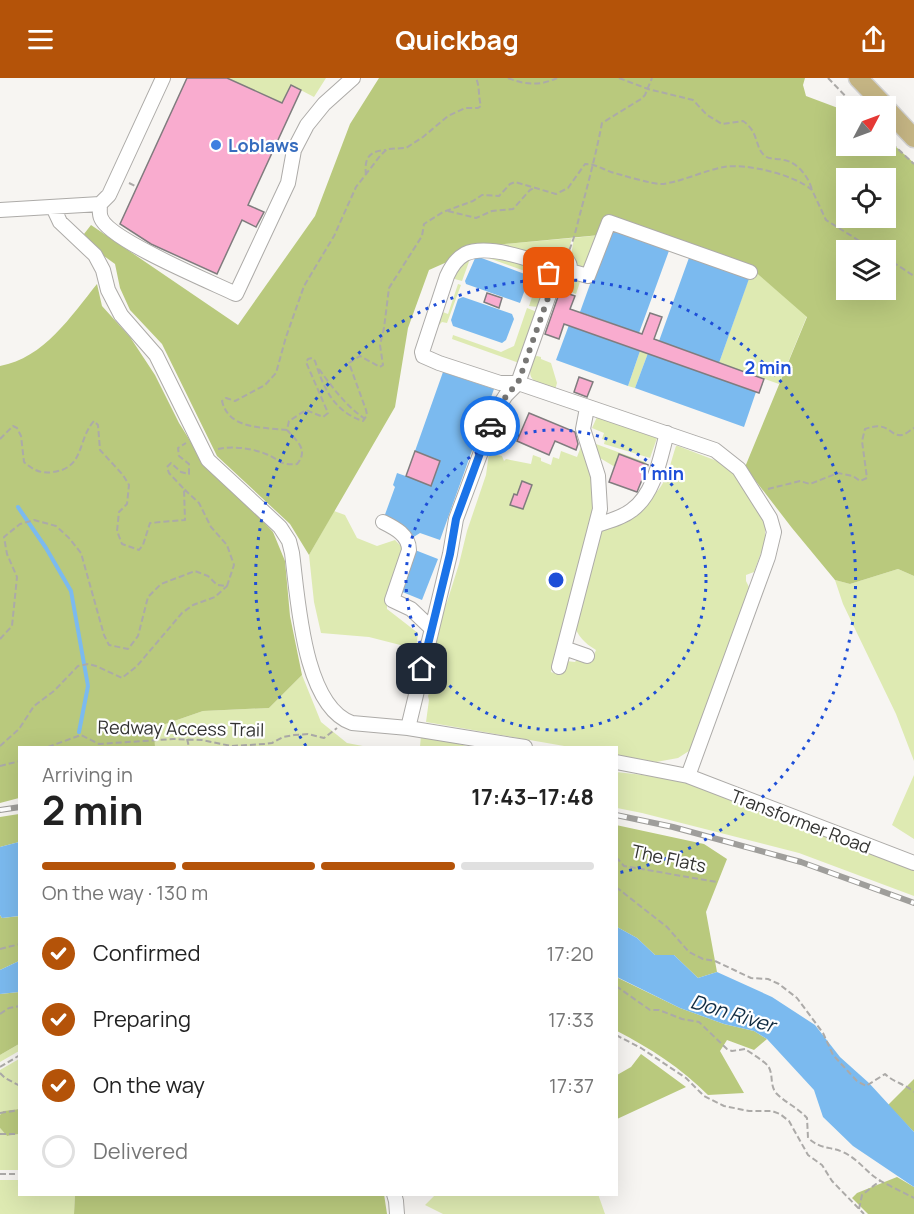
<!DOCTYPE html>
<html lang="en">
<head>
<meta charset="utf-8">
<style>
	body { margin:0; font-family:Manrope,sans-serif; background:#f2f2f2; color:#222; height:100vh; display:flex; flex-direction:column; font-size:22px; white-space:nowrap }
	* { box-sizing:border-box; margin:0 }
	p { font-size:20px; color:#767676 }
	.icon { flex:none; width:33px; height:33px; fill:none; stroke:currentColor; stroke-width:2; stroke-linecap:round; stroke-linejoin:round }
	.map { position:relative; flex:1; overflow:hidden }
	.panel { position:absolute; left:18px; top:668px; width:600px; height:450px; display:flex; flex-direction:column; background:#fff; border-radius:0px; box-shadow:0 6px 24px #0002 }
	.panel>* { flex:none }
	.needle { width:39px; rotate:49deg }
	.tools { position:absolute; left:836px; top:18px; display:grid; gap:12px }
	.tools a { display:grid; place-items:center; width:60px; height:60px; border-radius:0px; background:#fff; box-shadow:0 6px 24px #0002; font-size:30px }
	.pin { position:absolute; display:grid; place-items:center; width:51px; height:51px; color:#fff; margin:-26px; border-radius:12px; box-shadow:0 3px 9px #0006 }
	.courier { position:absolute; display:grid; place-items:center; width:60px; height:60px; margin:-30px; border:4px solid #1a73e8; border-radius:50%; background:#fff; color:#222; box-shadow:0 2px 8px #0007 }
	.overview em { font-style:normal; font-weight:700 }
	.overview div { display:flex; flex-direction:column-reverse }
	.overview { display:flex; align-items:center; justify-content:space-between; height:102px; padding:0 24px }
	h1 { font-size:39px; font-weight:700; line-height:45px }
	.bar { display:grid; grid-template-columns:repeat(4,1fr); gap:9px 6px; align-content:center; height:72px; padding:0 24px }
	.bar i { height:8px; border-radius:4px; background:#e0e0e0 }
	.bar .active { background:#b45309 }
	.bar p { grid-column:span 4 }
	ol { padding:0 24px; list-style:none }
	li { display:flex; align-items:center; gap:18px; height:66px }
	li p { margin-inline-start:auto }
	li .icon { padding:6px; border-radius:50%; background:#b45309; color:#fff; stroke-width:4 }
	li:last-child { color:#767676 }
	li i { width:33px; height:33px; border:3px solid #e0e0e0; border-radius:50% }
	header { display:flex; justify-content:space-between; align-items:center; height:78px; padding:0 24px; background:#b45309; color:#fff; font-size:27px; font-weight:700 }
	.map>svg:first-child { display:block }
	.green { fill:#deeab2 }
	.forest { fill:#b9c97d; fill-rule:evenodd }
	.water { fill:#7bbaef }
	.lines { fill:none; stroke-linecap:round; stroke-linejoin:round }
	.stream { stroke:#7bbaef; stroke-width:4 }
	.building { fill:#f9accf; stroke:#807c7e; stroke-width:1.5 }
	.minor-casing { stroke:#adaba8; stroke-width:16 }
	.major-casing { stroke:#d2d2d2; stroke-width:21 }
	.path { stroke:#acaaa8; stroke-width:2; stroke-dasharray:6 3; stroke-linecap:butt }
	.minor { stroke:#fff; stroke-width:14 }
	.major { stroke:#c5b584; stroke-width:18 }
	.rail-casing { stroke:#9f9e9b; stroke-width:6 }
	.rail { stroke:#fff; stroke-width:4; stroke-dasharray:11; stroke-linecap:butt }
	.done { stroke:#787775; stroke-width:6; stroke-dasharray:0 10.8 }
	.route { stroke:#1a73e8; stroke-width:8 }
	.ring { fill:none; stroke:#1d4ed8; stroke-width:3; stroke-dasharray:3 6 }
	.shop-dot { fill:#3f7fe0; stroke:#fff; stroke-width:2 }
	.labels { text-anchor:middle; dominant-baseline:central; stroke-width:4.5; stroke-linejoin:round; paint-order:stroke }
	.shop-label { font-size:18px; font-weight:bold; fill:#366cbe; stroke:#fff; text-anchor:start }
	.street-label { font-size:18px; fill:#333332; stroke:#fff }
	.water-label { font-size:20px; font-style:italic; fill:#112c42; stroke:#fff }
	.centre { fill:#1d4ed8; stroke:#fff; stroke-width:3 }
	.ring-label { font-size:18px; text-anchor:middle; font-weight:bold; fill:#1d4ed8; stroke:#fff; stroke-width:4.5; stroke-linejoin:round; paint-order:stroke }
</style>
</head>
<body>
<header><svg class="icon" aria-label="menu" viewBox="0 0 24 24"><path d="M4 6h16M4 12h16M4 18h16"/></svg>Quickbag<svg class="icon" aria-label="share" viewBox="0 0 24 24"><path d="M12 15V3M7 8l5-5 5 5M5 13v7h14v-7"/></svg></header>
<div class="map">
<svg width="914" height="1136" viewBox="0 0 914 1136">
	<rect width="100%" height="100%" fill="#f7f5f2"/>
	<!-- green -->
	<path class="green" d="M227,0h99l-12,19 -23,-12 -9,18z
		M600,157l-14,36 -11,-2v-8l-4,-6 3,-17z
		M572,160l-3,11 -4,3c-10,-3 -16,3 -26,5l-57,-11z
		M480,177c20,0 47,6 63,18v16l-5,18 -9,-1 10,-30z
		M471,178l-9,25 -11,-3z
		M752,191l55,47 -28,68 -60,-21z
		M572,200l9,1 -5,15 -18,-7z
		M458,206l3,1 -14,38 -5,-1 -5,5 3,-16 8,3z
		M527,230l10,4 -18,51 -67,-24 1,-4 48,17 13,-6z
		M640,273l8,2 -13,35 -7,-2z
		M537,278l4,1v2l10,4 6,20 -2,7c-21,-8 -31,-9 -21,-33z
		M597,339l60,21 -7,20 -46,-14 1,-4 -3,-1 2,-6 -12,-5z
		M582,366l7,16 8,44 -46,168 10,3 5,-14 9,1 5,-6 11,6 5,-12c-12,-7 -18,-14 -23,-27l29,-94c22,-12 47,-23 61,-46 6,-11 9,-25 13,-37h2l39,15 23,18 25,40v23l-11,30 -8,3v6l3,6 -42,126 -18,38 -11,7 -22,4 -39,-7 -1,-8h-46l-144,-25 3,-22 -1,-4 9,-25 -9,-6 13,-54 6,-9 12,-38 8,-33 19,-56 3,-22 13,3 2,5 2,-2 25,5 2,-9 8,3v3l10,4 2,-8 6,2 2,-8 16,6z
		M596,366l49,18 3,3 -29,-10 -4,12 -15,-9 -6,-8z
		M334,433l11,4 12,23 20,8 18,-6 10,10 -18,50v9l31,24 -2,16 -47,-12 -48,-4 -7,-31 -5,-47z
		M898,491l16,7v185l-18,-47 -53,-110 -8,-24 15,4z
		M302,597l19,47 26,21 21,4h-213l-1,-19 49,-17 66,-3z
		M421,657l50,12h-51z
		M616,694l73,8 225,89v27l-115,-43 -157,-40 -25,-5z
		M914,697v64l-22,-14z
		M19,966v7l-19,11v-7z
		M19,981v50l-16,2 -3,4v-45z
		M0,1050l7,8 12,-2v36h-19z
		M0,1102h19l1,14h55l-1,20h-74z
		M436,1116h162l7,20h-162l-18,-9z"/>
	<!-- forest -->
	<path class="forest" d="M379,0h426l-2,7 3,11 40,15v35h39v-9l29,26v413l-16,-7 -48,15 -15,-4 -43,-52 -47,-61 62,-150 -55,-48 -145,-52 -7,18 -117,11 -54,24 -21,58 -13,79 -86,148 -19,-31 -73,-68 -55,-112 -32,-34 -10,-22 -5,-24 -11,-8 -20,-22 7,-9 147,100 77,-109 35,-92zM846,100h39v40h-39zM846,172h39v40h-39z
		M97,206l5,22 28,31 25,38 24,48 30,48 35,30 29,31 12,29 5,55 12,59 -33,33 -66,3 -49,17 1,19h-135l-1,51 -19,5v-437c44,-8 71,-50 97,-82z
		M19,736v28l-19,5v-30z
		M616,747l88,19 23,15 -21,53 11,60 -19,6 -24,-23h-19l-18,-17 -20,-11z
		M0,837l2,3 18,-2 -1,45 -19,9z
		M616,899l64,31 44,16 30,7 13,8 -13,11 -27,-10 -7,11 24,42 -36,2c-27,-27 -58,-47 -91,-64z
		M19,914v52l-19,11v-61z
		M641,976l45,33 -69,32v-44l14,-8z
		M914,1001v53l-26,-27z
		M19,1031v25l-12,2 -7,-8v-13l3,-4z
		M897,1099l17,10v27h-46l-16,-16 5,-5z
		M75,1116h309l3,20h-313z"/>
	<!-- water -->
	<path class="water" d="M611,148l59,22 -31,85 -59,-21z
		M690,177l60,21 -31,87 -60,-22z
		M476,178l54,20 -10,27 -54,-19 -1,-3z
		M463,219l49,17 2,5 -8,21 -4,3 -49,-17 -2,-6 7,-21z
		M569,247l71,26 -12,35 -72,-26z
		M648,275l108,39 -12,35 -109,-39z
		M443,294l51,17 -54,151 -20,-7 -8,5 -29,-18 12,-33 -2,-2 4,-12 34,12 9,-24 -25,-10z
		M415,472l23,9 -16,41 -22,-9z
		M19,764v74l-17,2 -2,-3v-68z
		M617,849l20,11 18,17h19l24,23 19,-6 55,25 43,28 25,32 29,26 45,49v55l-61,-41 -30,-29 -9,-27 -47,-51 -13,-8 -30,-7 -44,-16 -63,-31z
		M19,883v31l-19,2v-24z"/>
	<g class="lines">
		<!-- stream -->
		<path class="stream" d="M18,429l28,41 25,43 17,95 -9,46"/>
	</g>
	<!-- building -->
	<path class="building" d="M187,0h40l55,25 9,-18 10,5 -53,115 16,7 -8,15 -14,-7 -25,54 -66,-30 -31,-20z
		M560,213l15,5 -5,13 72,25 8,-21 12,4 -8,22 110,40 -5,14 -195,-69 -5,15 -14,-5z
		M487,215l15,5 -3,10 -15,-6z
		M579,299l14,5 -6,15 -13,-5z
		M529,335l46,19 3,12 -2,6 -21,-9 -6,14 -32,-14z
		M415,373l25,10 -9,25 -25,-10z
		M619,376l29,11 -11,27 -28,-10z
		M522,403l10,4 -9,24 -13,-4 4,-11 3,1z"/>
	<g class="lines">
		<!-- minor casing -->
		<g class="minor-casing">
			<path id="minor" d="M100,126c0,4 -1,10 1,14 8,22 110,64 135,76l52,-111 6,-33 13,-25 17,-21 29,-26
				M53,129l7,15 35,33 8,15 5,20 13,25 35,40 52,105 72,67 9,14 3,12c6,45 11,153 60,170l56,5 117,19
				M0,132l100,-6 9,-9 54,-117
				M548 190a11 11 0 1 1 22 0a11 11 0 1 1-22 0Z
				M548,188c-21,-8 -62,-22 -83,-12 -9,5 -14,13 -18,22l-25,76 1,4 16,7 61,20h18l37,-105
				M570,193l18,5 21,-54 141,50
				M383,444c12,6 26,13 26,28l-17,50 19,9 20,19
				M597,447c12,-4 25,-7 35,-15 23,-17 28,-52 35,-77
				M564,570l23,8
				M559,589l41,-158 -2,-33 -15,-47 4,-21
				M408,650l42,-174 6,-35 41,-110 9,-14 12,-12 197,67 24,19 31,49 4,14 -6,25 -80,219
				M616,684l72,14 226,87
				M394,1116l2,7 1,13"/>
		</g>
		<!-- major casing -->
		<g class="major-casing">
			<path id="major" d="M858,0l27,28
				M885,29l29,31"/>
		</g>
		<!-- path -->
		<path class="path" d="M508,0c17,7 32,8 49,0
			M619,0l29,11 45,11 14,15 15,9 21,-3c17,12 11,26 22,35 5,4 12,2 19,4 13,2 25,17 28,30
			M828,0l27,28
			M885,59l29,27
			M366,97c-2,-17 3,-24 20,-25
			M129,105l8,4
			M448,133l28,7 16,-7 21,-2 17,-19 4,-2
			M885,179l29,19
			M565,180c8,-13 11,-29 15,-44 8,-30 16,-60 22,-91l39,-24 4,-4 7,-17
			M319,291c13,18 27,37 46,50
			M287,352c-24,-3 -58,0 -65,-29l4,-3 9,3 30,-16 11,-12 10,-36 18,-51 30,-50 22,-49 24,-31 7,-7 19,-1 17,-11 25,-21 17,-8h13l3,-2c-3,-10 -1,-19 -5,-28
			M0,361l13,-13 4,2 4,8 3,26c9,8 17,12 29,10 32,-4 24,-32 41,-51l4,4 2,25 23,25 6,10 -2,19 -8,8 -2,19 5,13 17,6 4,-5 7,-22 35,-3 -1,-31 -15,-16 -2,-6 4,-4 10,9 8,2v-10l-10,-8 -1,-8 8,-5
			M218,371c15,-3 33,-1 48,5 13,5 14,12 31,10 12,-14 0,-23 -10,-34l2,-9 17,-11 17,7 5,-4 -22,-51 2,-3 4,-1 3,3c8,26 19,51 48,60l4,-6 -1,-5 -17,-47 11,-7 20,11 3,-2 -3,-20 4,-17 5,-40 33,-52 2,-12 19,-12 30,-11 9,-6 17,1 11,-12 5,-2 41,12 12,-6 17,-24c11,0 17,5 26,8 10,3 41,12 50,12 17,-1 45,-14 63,-17 23,-4 71,8 88,23l14,30 48,30
			M768,411l32,-8 10,3 28,-11 15,3 7,5 7,-3 -5,-37 3,-12c25,-9 24,8 37,6 3,0 8,-5 12,-7
			M0,561l12,-13 5,-49 -10,-23 -3,-17 16,-13 14,-4 22,6 13,12 12,15 23,82 5,10 19,4 10,-13 10,-39 13,-13 34,-13 13,5 9,9 10,1 7,-21 -7,-20 -16,-18 -12,-24 -15,-14
			M187,661l2,8
			M0,668l19,-17 15,-23 20,-15 24,-25 10,-2 8,2 26,12 15,-12 45,-53 11,-8 22,-8 12,-11
			M48,669l33,-12 18,9 74,-5 29,1 29,6 34,-2 7,-1 11,-6 11,-2 14,-1 16,4 13,-10
			M0,688l20,-5
			M616,779l8,9 93,16
			M616,809l51,40 22,25 14,7 12,2 36,17 17,1 11,5 18,14 26,35 10,22 24,26 9,5 19,-12c8,8 20,10 29,18
			M0,871l20,-5
			M616,908l34,24h9l23,9 17,3 28,27 5,2 13,-2c6,4 19,12 23,17 6,8 1,20 9,28 9,9 21,14 30,24l1,20c14,12 21,8 35,14 11,5 20,15 29,23 8,7 31,17 42,23
			M0,936l9,-6 11,-2
			M616,957l25,13 45,30 18,18 20,10 25,5h23l8,3 9,7 19,34 14,10 10,16 32,33
			M0,989l20,-12
			M0,995l5,5 15,8
			M0,1035l20,-3
			M0,1056h20
			M0,1096h20
			M859,1131l3,-14 19,-15"/>
		<!-- minor -->
		<use href="#minor" class="minor"/>
		<!-- major -->
		<use href="#major" class="major"/>
		<!-- rail casing -->
		<g class="rail-casing">
			<path id="rail" d="M0,732l20,-3
				M616,737l57,12 128,35 113,41"/>
		</g>
		<!-- rail -->
		<use href="#rail" class="rail"/>
	</g>
	<g class="lines">
		<!-- done -->
		<path class="done" d="M490,348c7,-18 15,-30 28,-43l37,-105 -6,-5"/>
		<!-- route -->
		<path class="route" d="M422,591l28,-115 6,-35 34,-93"/>
	</g>
	<!-- distance rings -->
	<g class="ring">
		<circle cx="556" cy="502" r="150"/>
		<path d="M306 668A300 300 0 1 1 618 795"/>
	</g>
	<!-- markers -->
	<circle class="shop-dot" cx="216" cy="67" r="6"/>
	<g class="labels">
		<!-- shop labels -->
		<g class="shop-label">
			<text x="228" y="67">Loblaws</text>
		</g>
		<!-- street labels -->
		<g class="street-label">
			<text transform="translate(181 650) rotate(1)">Redway Access Trail</text>
			<text transform="translate(801 743) rotate(21)">Transformer Road</text>
			<text transform="translate(669 780) rotate(12)">The Flats</text>
		</g>
		<!-- water labels -->
		<g class="water-label">
			<text transform="translate(733 935) rotate(17)">Don River</text>
		</g>
	</g>
	<circle cx="556" cy="502" r="9" class="centre"/>
	<g class="ring-label">
		<text x="768" y="296">2 min</text>
		<text x="662" y="402">1 min</text>
	</g>
</svg>
<div class="tools">
<a><svg class="needle" viewBox="-14 -14 28 28"><path d="M0-13l5 13h-10z" fill="#e53935"/><path d="M0 13l5-13h-10z" fill="#767676"/></svg></a>
<a><svg class="icon" aria-label="locate" viewBox="0 0 24 24"><circle cx="12" cy="12" r="6"/><path d="M12 2v4M12 18v4M2 12h4M18 12h4"/></svg></a>
<a><svg class="icon" aria-label="layers" viewBox="0 0 24 24"><path d="M12 4l9 5-9 5-9-5zM3 14l9 5 9-5"/></svg></a>
</div>
<div class="pin" style="left:549px;top:195px;background:#ea580c"><svg class="icon" aria-label="bag" viewBox="0 0 24 24"><path d="M5 8h14l-1 12H6zM9 8a3 3 0 0 1 6 0"/></svg></div>
<div class="pin" style="left:422px;top:591px;background:#1f2937"><svg class="icon" aria-label="home" viewBox="0 0 24 24"><path d="M3 11l9-7 9 7M6 9v11h12V9"/></svg></div>
<div class="courier" style="left:490px;top:348px"><svg class="icon" aria-label="car" viewBox="0 0 24 24"><path d="M5 17H2v-5l4-1 3-4h7l3 4 3 1v5h-3M9 17h6M6 11h13"/><circle cx="7" cy="17" r="2"/><circle cx="17" cy="17" r="2"/></svg></div>
<section class="panel">
<div class="overview"><div><h1>2 min</h1><p>Arriving in</p></div><em>17:43–17:48</em></div>
<div class="bar"><i class="active"></i><i class="active"></i><i class="active"></i><i></i><p>On the way · 130 m</p></div>
<ol>
<li><svg class="icon" aria-label="check" viewBox="0 0 24 24"><path d="M5 12l5 5 9-10"/></svg>Confirmed<p>17:20</p></li>
<li><svg class="icon" aria-label="check" viewBox="0 0 24 24"><path d="M5 12l5 5 9-10"/></svg>Preparing<p>17:33</p></li>
<li><svg class="icon" aria-label="check" viewBox="0 0 24 24"><path d="M5 12l5 5 9-10"/></svg>On the way<p>17:37</p></li>
<li><i></i>Delivered</li>
</ol>
</section>
</div>
</body>
</html>
